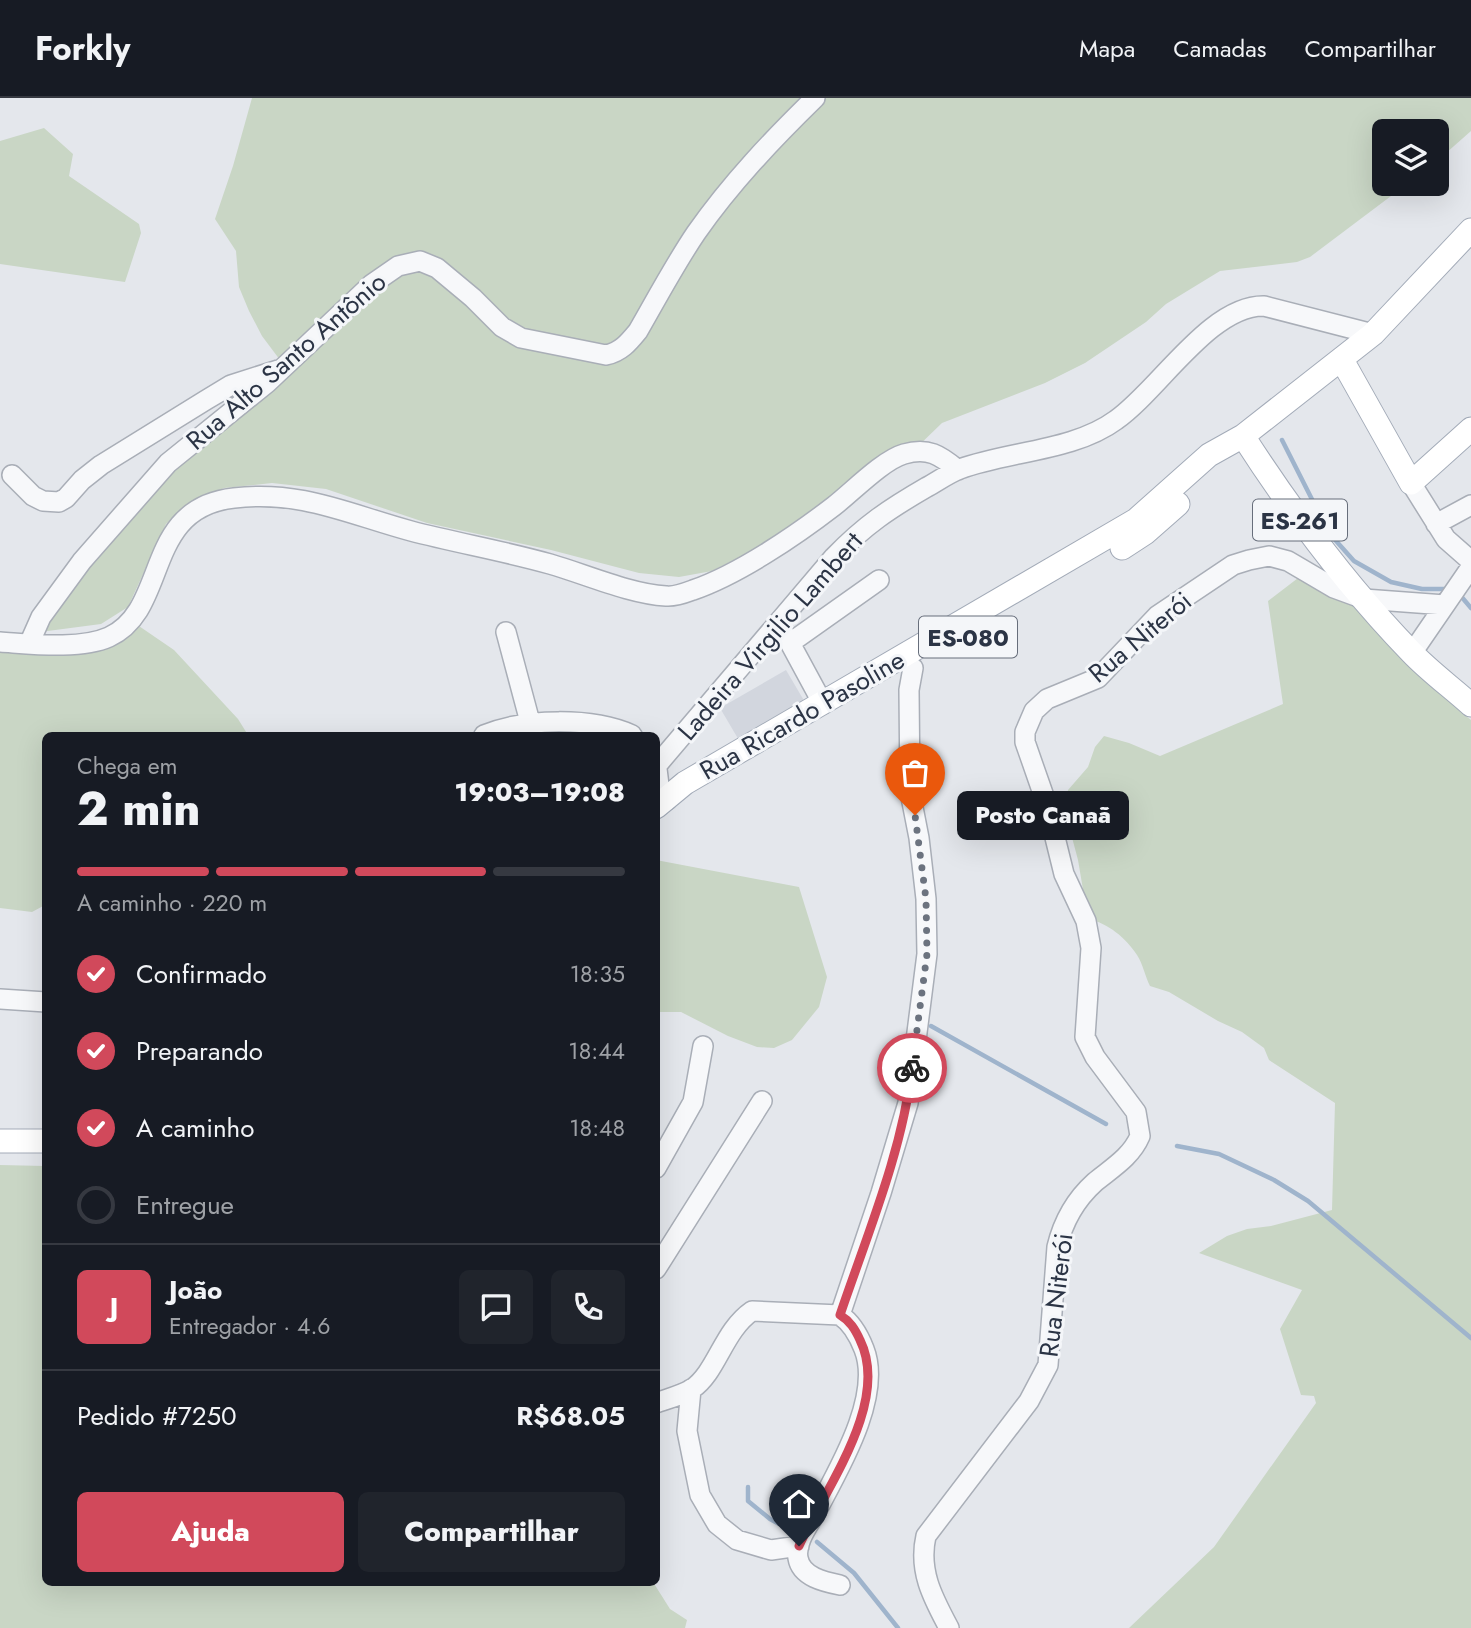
<!DOCTYPE html>
<html lang="pt">
<head>
<meta charset="utf-8">
<style>
	body { margin:0; font-family:Jost,sans-serif; background:#20242c; color:#f1f3f6; height:100vh; display:flex; flex-direction:column; font-size:26px; white-space:nowrap }
	* { box-sizing:border-box; margin:0 }
	p { font-size:23px; color:#9ea1a6 }
	.icon { flex:none; width:38px; height:38px; fill:none; stroke:currentColor; stroke-width:2; stroke-linecap:round; stroke-linejoin:round }
	.map { position:relative; flex:1; overflow:hidden }
	.side { position:absolute; left:42px; top:634px; width:618px; height:854px; display:flex; flex-direction:column; background:#171b24; border-radius:10px; box-shadow:0 7px 28px #0002 }
	.side>* { flex:none }
	.controls { position:absolute; left:1372px; top:21px; display:grid; gap:14px }
	.controls a { display:grid; place-items:center; width:77px; height:77px; border-radius:10px; background:#171b24; box-shadow:0 7px 28px #0002; font-size:35px }
	.pin { position:absolute; display:grid; place-items:center; width:60px; height:60px; color:#fff; margin:-72px -30px; border-radius:50% 50% 50% 0; rotate:-45deg; box-shadow:0 0 7px #0007 }
	.pin .icon { rotate:45deg }
	.courier { position:absolute; display:grid; place-items:center; width:70px; height:70px; margin:-35px; border:5px solid #d1495b; border-radius:50%; background:#fff; color:#222; box-shadow:0 2px 9px #0007 }
	.bubble { position:absolute; height:49px; border-radius:10px; background:#171b24; box-shadow:0 7px 28px #0002; font-size:23px; font-weight:800; line-height:49px; text-align:center }
	.headline em { font-style:normal; font-weight:800 }
	.headline div { display:flex; flex-direction:column-reverse }
	.headline { display:flex; align-items:center; justify-content:space-between; height:119px; padding:0 35px }
	h1 { font-size:46px; font-weight:800; line-height:52px }
	.bar { display:grid; grid-template-columns:repeat(4,1fr); gap:10px 7px; align-content:center; height:84px; padding:0 35px }
	.bar i { height:9px; border-radius:5px; background:#363941 }
	.bar .on { background:#d1495b }
	.bar p { grid-column:span 4 }
	.line { display:flex; align-items:center; gap:18px; padding:0 35px; border-top:2px solid #363941 }
	.line div { flex:1 }
	.round { display:grid; place-items:center; flex:none; width:74px; height:74px; border-radius:10px; background:#20242c }
	ol { padding:0 35px; list-style:none }
	li { display:flex; align-items:center; gap:21px; height:77px }
	li p { margin-inline-start:auto }
	li .icon { padding:7px; border-radius:50%; background:#d1495b; color:#fff; stroke-width:4 }
	li:last-child { color:#9ea1a6 }
	li i { width:38px; height:38px; border:4px solid #363941; border-radius:50% }
	.button { display:flex; gap:14px; margin-top:auto; padding:14px 35px }
	.button a { flex:1; height:80px; border-radius:10px; background:#d1495b; color:#fff; font-size:28px; font-weight:800; line-height:80px; text-align:center }
	.button a+a { background:#20242c; color:#f1f3f6 }
	header { display:flex; align-items:center; gap:42px; box-sizing:border-box; height:98px; padding:0 35px; background:#171b24; border-bottom:2px solid #363941 }
	header strong { font-size:33px }
	nav { display:flex; gap:38px; margin-inline-start:auto; font-size:24px }
	.map>svg:first-child { display:block }
	.built { fill:#d2d6de }
	.green { fill:#c9d6c5 }
	.lines { fill:none; stroke-linecap:round; stroke-linejoin:round }
	.stream { stroke:#9fb4cc; stroke-width:4.5 }
	.minor-casing { stroke:#a9aeb7; stroke-width:22 }
	.major-casing { stroke:#a3abb8; stroke-width:25 }
	.minor { stroke:#f7f8fa; stroke-width:19 }
	.major { stroke:#fff; stroke-width:23 }
	.done { stroke:#6c737f; stroke-width:7; stroke-dasharray:0 12.6 }
	.route { stroke:#d1495b; stroke-width:9 }
	.labels { text-anchor:middle; dominant-baseline:central; stroke-width:6; stroke-linejoin:round; paint-order:stroke }
	.shield { fill:#f4f6f9; stroke:#676e7b; stroke-width:2 }
	.shield-label { font-size:24px; font-weight:bold; fill:#2b3445 }
	.street-label { font-size:26px; fill:#2b3445; stroke:#f4f6f9 }
</style>
</head>
<body>
<header>
<strong>Forkly</strong>
<nav><a>Mapa</a><a>Camadas</a><a>Compartilhar</a></nav>
</header>
<div class="map">
<svg width="1471" height="1530" viewBox="0 0 1471 1530">
	<rect width="100%" height="100%" fill="#e4e7ec"/>
	<!-- built -->
	<path class="built" d="M786,572l20,34 -66,38 -20,-34z"/>
	<!-- green -->
	<path class="green" d="M252,0h1219v33l-34,30v-30h-53v53h23l-97,73 -13,5 -77,9 -54,33 -20,18 -61,41 -40,20 -103,40 -30,29 -115,76 -85,43 -33,6 -40,-4 -88,-23 -124,-27 -101,-34 -54,-6 -48,5 -37,17 -21,19 -38,83 -27,17 -61,8 8,-31 232,-241 -18,-24 -13,-25 -10,-24 -3,-36 -21,-32 18,-53z
		M44,30l29,26 -4,22 70,48 2,9 -16,49 -125,-18v-123z
		M1302,477c16,9 33,17 47,28 45,33 78,82 122,117v908h-342l85,-81 102,-144 -2,-7 -13,-1 -21,-66 22,-39 -103,-37 28,-17 20,-7 24,-3 61,-16 3,-107 -66,-43 -5,-12 -22,-16 -24,-11 -49,-29 -19,-6c-5,-10 -7,-22 -13,-31 -11,-17 -29,-32 -49,-36l-10,-59 -13,-49 3,-21 20,-23 7,-20 9,-11 25,7 31,13 123,-52 -15,-103z
		M136,526l38,26 64,69 10,16h-202l-1,170 -13,7 -32,-4v-261l47,3z
		M656,762l143,27 28,90 -8,30 -27,33 -18,8 -17,-1 -29,-11 -47,-24h-25z
		M0,1067l45,1 1,416h607l17,27 17,11 -2,8h-685z"/>
	<g class="lines">
		<!-- stream -->
		<path class="stream" d="M1282,342l47,93 25,28 37,21 31,7h28
			M1460,497l11,13
			M931,928l175,98
			M1177,1048l42,8 55,26 34,21 163,137
			M748,1389v14l22,18 22,12
			M817,1444l37,31 44,55"/>
		<!-- minor casing -->
		<g class="minor-casing">
			<path id="minor" d="M12,377l21,21 10,5 16,1 7,-4 16,-18 19,-15 105,-65 25,-15 47,-15
				M1411,385l35,56 25,22
				M1436,426l35,-19
				M778,527l12,18 89,-63
				M506,534l24,90
				M0,544c31,2 80,8 109,-5 61,-28 33,-129 125,-139 67,-8 114,16 177,33 46,12 93,20 139,33 35,10 80,30 116,32 9,1 19,-3 27,-6 46,-16 102,-54 141,-84 18,-14 49,-46 70,-52 24,-7 36,1 54,16
				M790,545l33,61
				M29,546l12,-27 41,-56 86,-98 99,-80 105,-99 26,-18 22,-5 17,7 36,30 29,29 19,11 85,17c15,-3 23,-13 32,-24 19,-33 37,-67 58,-98 35,-50 76,-93 119,-135
				M1412,555l59,-86
				M484,637c41,-17 108,-18 148,0
				M656,663l3,24 8,15
				M658,666l176,-207c31,-32 55,-48 93,-70 11,-6 22,-14 33,-18 49,-18 114,-18 156,-49 43,-30 94,-115 148,-114l109,28
				M0,901l46,3
				M656,1070l37,-66 10,-56
				M656,1171l106,-168
				M840,1217l41,-122 27,-90 19,-149 -1,-55 -7,-61 -9,-46 -1,-102 4,-22
				M691,1291l-4,42 13,64 17,29 20,16 34,10 28,-4
				M656,1305c11,-4 26,-8 36,-14 25,-17 31,-58 60,-78l88,4c12,8 19,21 24,34 19,48 -27,123 -49,165 -7,12 -20,29 -17,44 3,19 27,24 42,27
				M949,1530c-16,-30 -31,-57 -23,-92l103,-135 19,-36 9,-118c6,-25 18,-47 38,-65 17,-14 36,-25 45,-46l-4,-24 -41,-55 -10,-20 6,-89 -5,-27 -22,-47 -17,-69 -22,-63v-10l9,-21 13,-12 51,-21 59,-62 76,-51 16,-5 20,-4 19,5 46,27 30,11 81,6"/>
		</g>
		<!-- major casing -->
		<g class="major-casing">
			<path id="major" d="M1342,262l69,123 60,-54
				M1243,338c49,76 104,150 168,216 18,19 40,35 60,53
				M1122,450l23,-15 33,-29
				M656,709l29,-24 451,-263 73,-65 34,-19 130,-102 98,-104
				M0,1043h46"/>
		</g>
		<!-- minor -->
		<use href="#minor" class="minor"/>
		<!-- major -->
		<use href="#major" class="major"/>
	</g>
	<g class="lines">
		<!-- done -->
		<path class="done" d="M912,970l15,-114 -1,-55 -11,-84"/>
		<!-- route -->
		<path class="route" d="M799,1448c25,-56 92,-143 61,-206 -5,-11 -10,-19 -20,-25 27,-80 62,-162 72,-247"/>
	</g>
	<g class="labels">
		<!-- shield labels -->
		<g class="shield">
			<rect x="1253" y="401.5" width="94" height="41" rx="5"/>
			<rect x="919" y="518.5" width="98" height="41" rx="5"/>
		</g>
		<g class="shield-label">
			<text x="1300" y="422">ES-261</text>
			<text x="968" y="539">ES-080</text>
		</g>
		<!-- street labels -->
		<g class="street-label">
			<text transform="translate(286 263) rotate(-41)">Rua Alto Santo Antônio</text>
			<text transform="translate(770 538) rotate(-49)">Ladeira Virgilio Lambert</text>
			<text transform="translate(1140 539) rotate(-40)">Rua Niterói</text>
			<text transform="translate(802 617) rotate(-30)">Rua Ricardo Pasoline</text>
			<text transform="translate(1056 1197) rotate(-83)">Rua Niterói</text>
		</g>
	</g>
</svg>
<div class="controls">
<a><svg class="icon" aria-label="layers" viewBox="0 0 24 24"><path d="M12 4l9 5-9 5-9-5zM3 14l9 5 9-5"/></svg></a>
</div>
<div class="pin" style="left:915px;top:717px;background:#ea580c"><svg class="icon" aria-label="bag" viewBox="0 0 24 24"><path d="M5 8h14l-1 12H6zM9 8a3 3 0 0 1 6 0"/></svg></div>
<div class="pin" style="left:799px;top:1448px;background:#1f2937"><svg class="icon" aria-label="home" viewBox="0 0 24 24"><path d="M3 11l9-7 9 7M6 9v11h12V9"/></svg></div>
<div class="courier" style="left:912px;top:970px"><svg class="icon" aria-label="bike" viewBox="0 0 24 24"><circle cx="6" cy="16" r="4"/><circle cx="18" cy="16" r="4"/><path d="M6 16l4-8h5l3 8M10 8l3 8H6M13 5h3"/></svg></div>
<div class="bubble" style="left:957px;top:693px;width:172px">Posto Canaã</div>
<section class="side">
<div class="headline"><div><h1>2 min</h1><p>Chega em</p></div><em>19:03–19:08</em></div>
<div class="bar"><i class="on"></i><i class="on"></i><i class="on"></i><i></i><p>A caminho · 220 m</p></div>
<ol>
<li><svg class="icon" aria-label="check" viewBox="0 0 24 24"><path d="M5 12l5 5 9-10"/></svg>Confirmado<p>18:35</p></li>
<li><svg class="icon" aria-label="check" viewBox="0 0 24 24"><path d="M5 12l5 5 9-10"/></svg>Preparando<p>18:44</p></li>
<li><svg class="icon" aria-label="check" viewBox="0 0 24 24"><path d="M5 12l5 5 9-10"/></svg>A caminho<p>18:48</p></li>
<li><i></i>Entregue</li>
</ol>
<div class="line" style="height:126px"><b class="round" style="background:#d1495b;color:#fff">J</b><div><b>João</b><p>Entregador · 4.6</p></div><a class="round"><svg class="icon" aria-label="chat" viewBox="0 0 24 24"><path d="M4 5h16v11H9l-5 4z"/></svg></a><a class="round"><svg class="icon" aria-label="phone" viewBox="0 0 24 24"><path d="M5 4h4l2 5-3 2q2 4 5 5l2-3 5 2v4C11 20 4 13 5 4z"/></svg></a></div>
<div class="line" style="height:91px"><div>Pedido #7250</div><b>R$68.05</b></div>
<div class="button"><a>Ajuda</a><a>Compartilhar</a></div>
</section>
</div>
</body>
</html>
